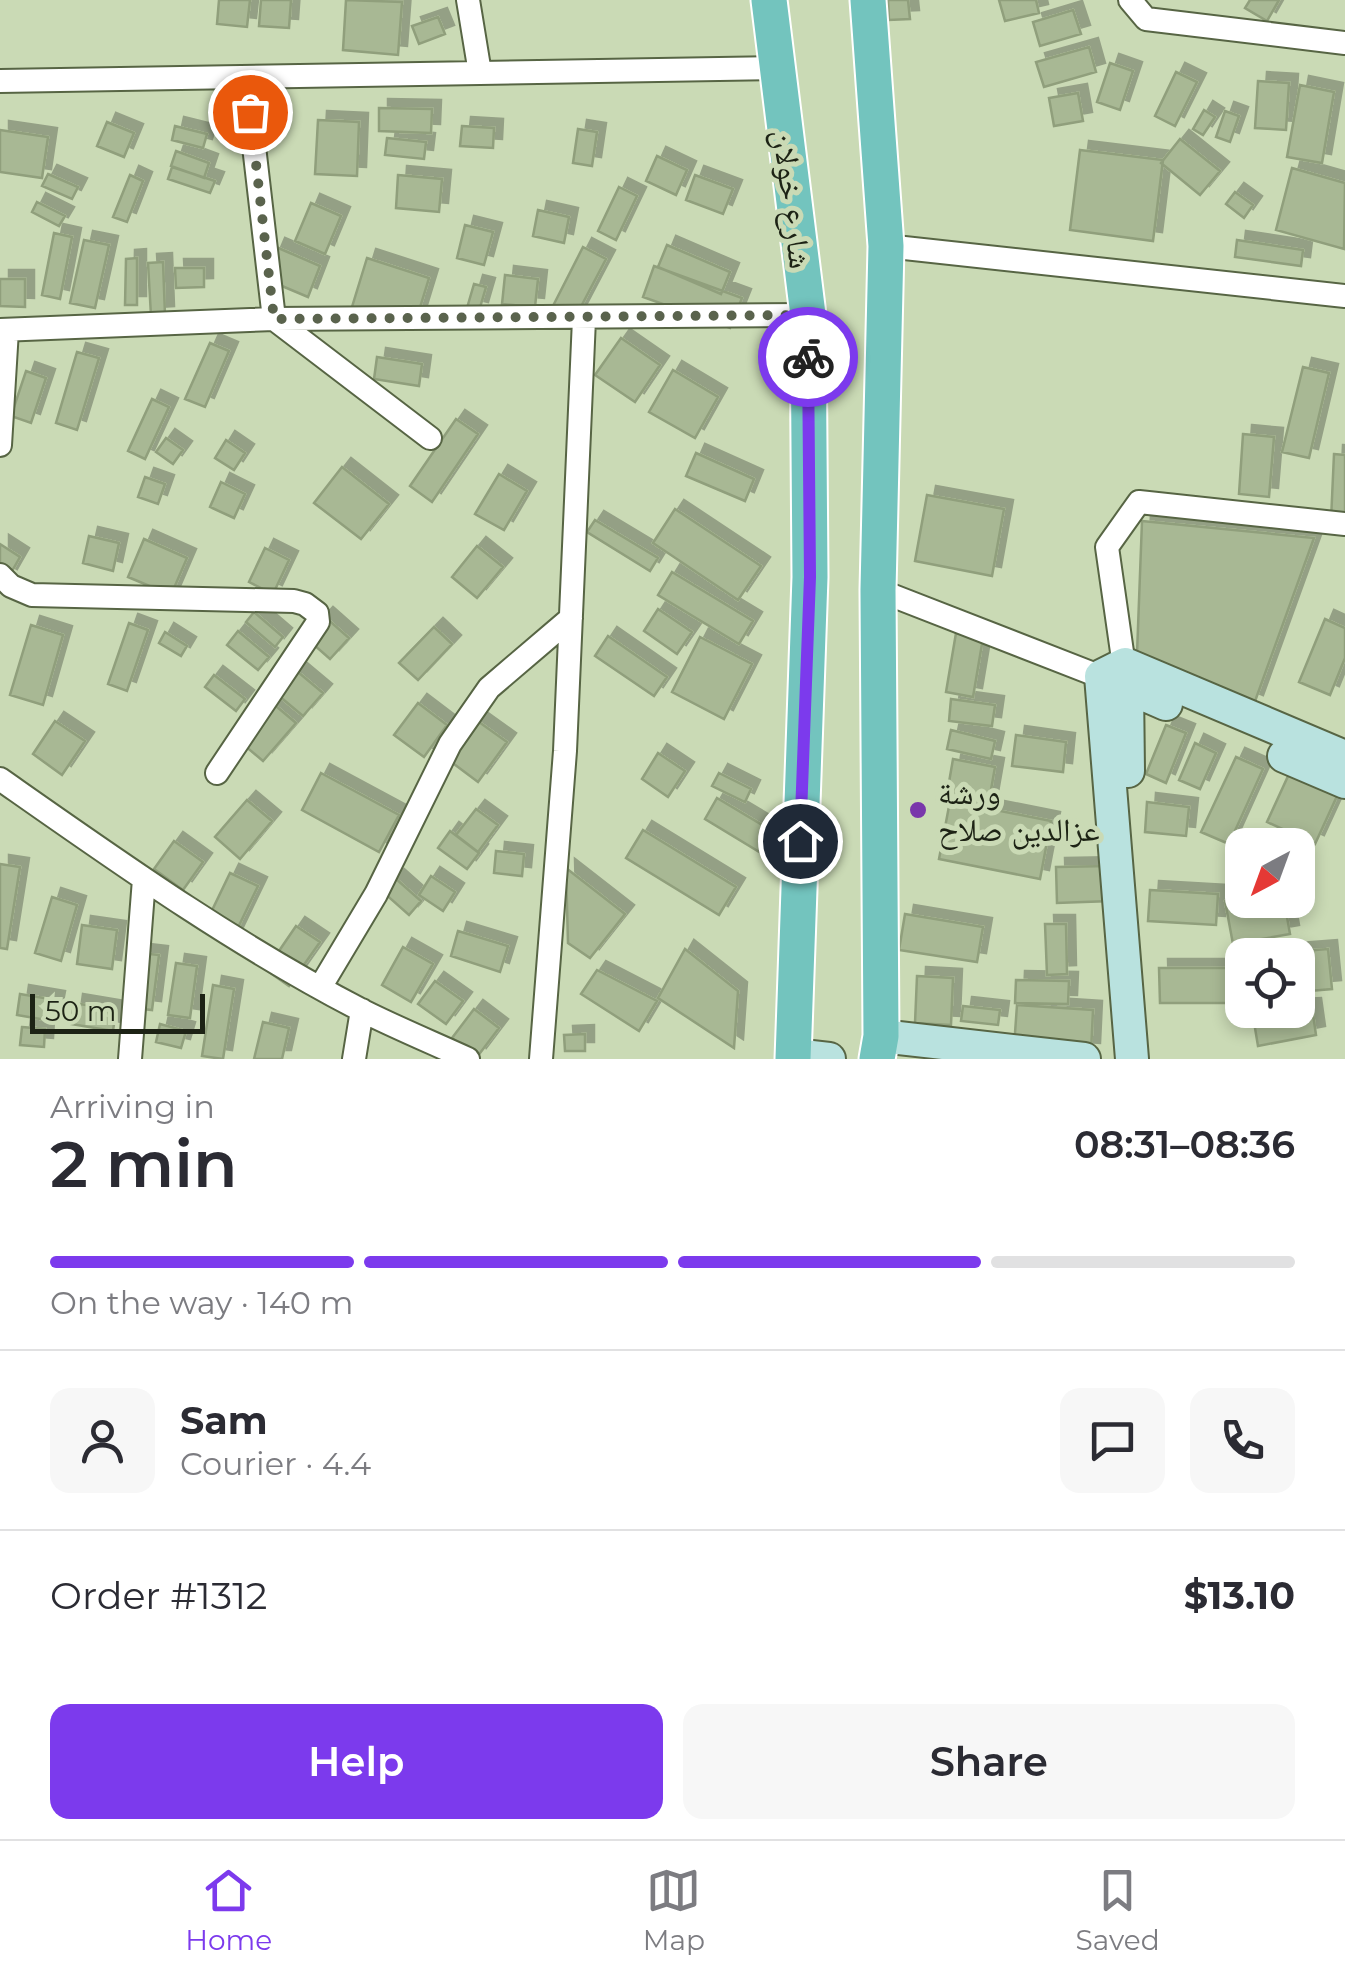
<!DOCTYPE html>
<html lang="en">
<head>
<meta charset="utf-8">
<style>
	body { margin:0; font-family:Montserrat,"Noto Naskh Arabic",sans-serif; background:#f7f7f7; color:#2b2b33; height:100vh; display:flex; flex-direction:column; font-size:38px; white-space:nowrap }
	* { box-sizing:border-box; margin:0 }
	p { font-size:32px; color:#7c7c81 }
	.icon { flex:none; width:55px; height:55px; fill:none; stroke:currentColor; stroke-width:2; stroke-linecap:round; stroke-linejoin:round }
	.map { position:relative; height:1059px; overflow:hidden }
	.details { display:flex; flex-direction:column; background:#fff; flex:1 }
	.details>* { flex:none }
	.needle { width:65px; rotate:221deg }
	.fabs { position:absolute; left:1225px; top:828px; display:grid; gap:20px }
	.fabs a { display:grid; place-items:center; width:90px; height:90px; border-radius:20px; background:#fff; box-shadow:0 5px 15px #0003; font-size:50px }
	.scale { position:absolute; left:30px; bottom:25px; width:175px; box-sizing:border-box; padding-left:10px; border:5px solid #1d2315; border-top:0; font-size:28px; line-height:35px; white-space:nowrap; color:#1d2315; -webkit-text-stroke:8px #cadab5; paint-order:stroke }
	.pin { position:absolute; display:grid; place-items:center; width:85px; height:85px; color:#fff; margin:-42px; border:5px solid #fff; border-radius:50%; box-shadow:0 2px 10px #0007 }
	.courier { position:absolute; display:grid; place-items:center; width:100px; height:100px; margin:-50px; border:8px solid #7c3aed; border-radius:50%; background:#fff; color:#222; box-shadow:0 2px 12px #0007 }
	.head em { font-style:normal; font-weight:600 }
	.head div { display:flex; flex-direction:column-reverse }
	.head { display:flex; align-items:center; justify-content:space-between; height:170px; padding:0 50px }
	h1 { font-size:65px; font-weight:600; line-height:75px }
	.bar { display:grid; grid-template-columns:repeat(4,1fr); gap:15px 10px; align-content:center; height:120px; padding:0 50px }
	.bar i { height:12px; border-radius:8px; background:#e1e1e2 }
	.bar .current { background:#7c3aed }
	.bar p { grid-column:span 4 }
	.line { display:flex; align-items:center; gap:25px; padding:0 50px; border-top:2px solid #e1e1e2 }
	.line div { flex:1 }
	.round { display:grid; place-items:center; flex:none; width:105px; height:105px; border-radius:20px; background:#f7f7f7 }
	.primary-button { display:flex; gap:20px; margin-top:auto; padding:20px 50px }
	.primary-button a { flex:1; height:115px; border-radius:20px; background:#7c3aed; color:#fff; font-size:40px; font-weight:600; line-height:115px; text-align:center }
	.primary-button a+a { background:#f7f7f7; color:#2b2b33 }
	.tab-bar { display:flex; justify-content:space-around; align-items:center; height:140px; border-top:2px solid #e1e1e2; background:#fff; font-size:28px; color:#7c7c81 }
	.tab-bar a { display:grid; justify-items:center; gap:5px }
	.tab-bar .current { color:#7c3aed }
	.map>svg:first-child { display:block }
	.building { fill:#a8b894; stroke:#909f7c; stroke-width:2.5; filter:url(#shadow) }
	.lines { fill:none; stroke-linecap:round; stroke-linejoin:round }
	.street-casing { stroke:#576544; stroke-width:26 }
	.secondary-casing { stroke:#576544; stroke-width:36 }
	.primary-casing { stroke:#fff; stroke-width:39 }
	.street { stroke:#fff; stroke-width:22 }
	.secondary { stroke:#b9e2df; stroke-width:32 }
	.primary { stroke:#73c4be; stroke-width:35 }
	.done { stroke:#5a634d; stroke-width:10; stroke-dasharray:0 18 }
	.route { stroke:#7c3aed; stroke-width:12 }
	.poi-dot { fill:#7937ab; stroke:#cadab5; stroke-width:4 }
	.labels { text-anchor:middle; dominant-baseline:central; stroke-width:10; stroke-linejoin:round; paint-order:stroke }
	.street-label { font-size:32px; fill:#1d2315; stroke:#cadab5 }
	.poi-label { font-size:32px; fill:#1d2315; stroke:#cadab5; text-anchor:start }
</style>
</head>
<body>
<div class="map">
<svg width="1345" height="1059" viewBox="0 0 1345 1059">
	<defs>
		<filter id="shadow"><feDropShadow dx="9" dy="-9" stdDeviation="0" flood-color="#0004"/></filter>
	</defs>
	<rect width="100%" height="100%" fill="#cadab5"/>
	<!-- building -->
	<path class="building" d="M219,0h31l-3,27 -30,-3z
		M261,0h30l-2,28 -30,-2z
		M346,0l56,2 -4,53 -55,-5z
		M888,0h20l2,19 -21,1z
		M999,0h37l3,13 -34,8z
		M1250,0h29l-12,21 -22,-13z
		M1073,10l8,24 -41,12 -7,-24z
		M438,17l7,17 -26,10 -7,-18z
		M1089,47l7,25 -52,15 -8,-25z
		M1110,63l23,8 -13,39 -23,-8z
		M1176,72l21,10 -22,44 -20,-10z
		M1258,81l31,2 -3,47 -31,-2z
		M1300,85l34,7 -12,71 -35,-6z
		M1078,93l5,28 -29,5 -5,-28z
		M379,108l53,1 -1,24 -52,-2z
		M1204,110l11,7 -12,18 -10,-6z
		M1225,111l14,5 -9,26 -14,-5z
		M318,120l41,2 -2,54 -42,-2z
		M107,122l27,11 -10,24 -27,-11z
		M175,126l32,8 -4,14 -31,-8z
		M462,126l32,2 -1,20 -33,-2z
		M578,129l19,3 -5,34 -19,-3z
		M0,130l48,7 -6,41 -42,-6z
		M387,138l39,4 -2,17 -39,-4z
		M1180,139l40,32 -20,24 -39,-32z
		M1080,150l83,10 -10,81 -83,-11z
		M176,151l33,12 -5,15 -33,-12z
		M657,156l30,14 -11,25 -30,-14z
		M172,167l43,14 -5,12 -42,-14z
		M1292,168l53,15 -1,66 -68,-19z
		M48,174l30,13 -6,12 -30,-13z
		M130,175l13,6 -16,41 -14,-5z
		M398,175l44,4 -3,33 -43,-4z
		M695,175l38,14 -10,25 -37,-14z
		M619,187l18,9 -21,44 -18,-9z
		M1235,192l18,13 -9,13 -18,-14z
		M37,202l28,14 -6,10 -27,-14z
		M311,203l30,13 -16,38 -30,-13z
		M538,210l31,7 -5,26 -31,-7z
		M465,225l28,7 -9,33 -27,-7z
		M54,233l18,4 -12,62 -18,-4z
		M84,240l25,5 -14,63 -25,-5z
		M1237,240l66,10 -2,16 -66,-9z
		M667,245l63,27 -9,22 -63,-27z
		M276,247l44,19 -12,31 -45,-19z
		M583,247l23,12 -30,57 -22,-12z
		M137,258v47h-12l1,-46z
		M367,258l62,20 -15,49 -62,-20z
		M163,262l2,53 -14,1 -3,-53z
		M654,266l88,32 -12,30 -87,-31z
		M175,268h29v19l-28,1z
		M505,275l33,4 -3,28 -33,-3z
		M0,279h25v28l-25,-1z
		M474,284l12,3 -7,24 -12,-3z
		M621,338l39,27 -25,37 -40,-27z
		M210,343l19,8 -24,56 -20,-8z
		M77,352l22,6 -22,72 -21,-7z
		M377,357l45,7 -3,22 -45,-7z
		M1303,367l26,6 -20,85 -27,-6z
		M673,370l45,27 -23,41 -46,-26z
		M26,371l20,7 -15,45 -20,-7z
		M152,399l17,8 -24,52 -17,-8z
		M456,419l22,15 -46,68 -22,-16z
		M1243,434l31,3 -5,60 -30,-3z
		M166,438l17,12 -10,14 -17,-12z
		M226,440l19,13 -11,17 -19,-12z
		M696,453l58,26 -9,22 -59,-25z
		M1334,454l11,1v66l-14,-1z
		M342,467l47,37 -28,35 -47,-36z
		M499,474l28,17 -23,39 -29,-16z
		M145,477l20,7 -7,20 -20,-7z
		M221,482l24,12 -11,24 -24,-11z
		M927,495l77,14 -12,67 -77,-15z
		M675,509l86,57 -23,34 -85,-57z
		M595,520l63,38 -8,13 -63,-39z
		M1142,521l172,17 -60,166 -117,-50z
		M89,536l30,7 -6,28 -30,-8z
		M144,539l43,19 -16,37 -43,-18z
		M0,544l20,13 -12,21 -8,-5z
		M477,546l26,21 -26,31 -25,-21z
		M265,548l24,12 -16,34 -24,-12z
		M672,572l81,49 -14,23 -81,-49z
		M658,609l34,23 -15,22 -33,-23z
		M254,612l29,25 -8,10 -29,-25z
		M324,616l25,22 -19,21 -25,-22z
		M1325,619l20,9v30l-15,37 -31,-13z
		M129,623l19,7 -21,61 -19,-7z
		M31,625l32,10 -20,70 -33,-10z
		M434,627l18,17 -34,36 -19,-17z
		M238,631l31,26 -11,13 -31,-25z
		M165,632l22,14 -6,10 -22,-13z
		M956,633l27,5 -10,59 -27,-5z
		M608,636l59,41 -13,19 -59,-40z
		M700,637l52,27 -28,55 -52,-27z
		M292,667l31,26 -20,23 -31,-26z
		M214,675l31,24 -9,12 -31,-24z
		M951,699l44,6 -3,21 -43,-5z
		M270,701l26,22 -33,38 -26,-22z
		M418,703l29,22 -23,32 -30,-22z
		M55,721l30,20 -23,34 -29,-21z
		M479,722l28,20 -29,40 -28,-21z
		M1166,725l20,8 -20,50 -20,-9z
		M951,730l44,11 -4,18 -44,-10z
		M1016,735l50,7 -3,30 -51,-6z
		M1195,743l21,10 -16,36 -21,-9z
		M658,753l27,18 -17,26 -26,-18z
		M1236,757l27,12 -34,75 -28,-12z
		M953,759l42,8 -6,34 -42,-7z
		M321,773l78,42 -20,37 -77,-42z
		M719,773l32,16 -6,13 -33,-16z
		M1289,774l48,22 -22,48 -48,-22z
		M717,798l57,34 -13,21 -56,-34z
		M247,800l25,21 -32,38 -25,-22z
		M950,801l101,20 -11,58 -101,-20z
		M1147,802l42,5 -3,29 -41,-4z
		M476,809l22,16 -20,27 -22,-17z
		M643,830l93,57 -17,28 -93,-57z
		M450,831l29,22 -12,16 -29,-21z
		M174,841l29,21 -20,28 -29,-21z
		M496,851l28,3 -2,22 -28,-3z
		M0,864l20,3 -13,82 -7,-1z
		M1109,866l2,35 -54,2 -1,-36z
		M566,868l59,46 -35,44 -22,-15z
		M230,873l28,13 -25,52 -28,-13z
		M431,876l24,16 -12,19 -24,-16z
		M395,878l26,23 -12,14 -26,-23z
		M1150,890l68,4 -2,31 -68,-4z
		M52,897l25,8 -16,56 -26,-8z
		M1242,898l42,2 6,34 -57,10 -8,-43z
		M905,914l78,13 -6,35 -78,-12z
		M1045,924h21l1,50 -20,1z
		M82,925l35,5 -5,39 -35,-5z
		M296,926l24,16 -31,44 -23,-16z
		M458,931l50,15 -8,26 -49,-16z
		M403,947l30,17 -22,38 -29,-17z
		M685,949l53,42 -4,57 -76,-50z
		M1328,949l4,40 -34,3v-37l-34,-1z
		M141,953l18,2 -7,55 -18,-2z
		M176,963l21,3 -7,52 -22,-3z
		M1159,968h83v35h-82z
		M597,970l60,31 -18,30 -58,-37z
		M917,976l36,2 -2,47 -36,-2z
		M1016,980l53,1 -1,23 -53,-1z
		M435,981l28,20 -17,23 -28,-20z
		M213,985l21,4 -11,70 -21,-3z
		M20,994l36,6 -4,21 -35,-6z
		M74,1003l42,7 -3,21 -42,-7z
		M1017,1005l76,5 -2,42 -77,-5z
		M963,1006l37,4 -2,15 -37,-4z
		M1312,1007l4,28 -58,11 -6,-36z
		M474,1009l25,19 -22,29 -25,-19z
		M263,1022l26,6 -7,31h-28z
		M160,1024l26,7 -5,17 -25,-6z
		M22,1027l23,2 -1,18 -24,-2z
		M585,1034v17h-20l-1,-16z"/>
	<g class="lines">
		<!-- street casing -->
		<g class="street-casing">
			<path id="street" d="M468,0l12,73
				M1130,0l16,19 199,24
				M0,81l775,-13
				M886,246l459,50
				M274,319l534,-4
				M274,319l156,119
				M0,330l274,-11 -28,-242
				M0,445l7,-115
				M0,575l11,11 21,9 262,6 11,3 12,9 1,9 -101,151
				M878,590l249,97 -20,-140 32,-45 206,22
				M0,779c117,82 235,166 363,232 34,17 70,32 105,48
				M321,986l55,-92 74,-150 39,-56 82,-70
				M130,1059l14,-180
				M354,1059l8,-49
				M541,1059l24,-308 19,-432"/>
		</g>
		<!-- secondary casing -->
		<g class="secondary-casing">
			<path id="secondary" d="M1284,756l61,26
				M1128,771l-1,-84 39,17
				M881,1036l203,23
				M794,1055l35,4
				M1132,1059l-31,-383 24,-12 220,93"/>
		</g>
		<!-- primary casing -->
		<g class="primary-casing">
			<path id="primary" d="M769,0l39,315 2,262 -17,482
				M868,0l18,246 -8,344 3,446 -4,23"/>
		</g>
		<!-- street -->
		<use href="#street" class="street"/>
		<!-- secondary -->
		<use href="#secondary" class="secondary"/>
		<!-- primary -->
		<use href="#primary" class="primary"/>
	</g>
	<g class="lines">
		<!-- done -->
		<path class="done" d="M250,112l24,207 534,-4v42"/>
		<!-- route -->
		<path class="route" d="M800,841l10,-264 -2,-220"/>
	</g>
	<!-- markers -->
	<circle class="poi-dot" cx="918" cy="810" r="10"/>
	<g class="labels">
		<!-- street labels -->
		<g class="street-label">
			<text transform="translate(793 199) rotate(83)">شارع خولان</text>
		</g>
		<!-- poi labels -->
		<g class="poi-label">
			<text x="938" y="792">ورشة<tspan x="938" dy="37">عزالدين صلاح</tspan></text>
		</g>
	</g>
</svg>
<div class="fabs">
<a><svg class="needle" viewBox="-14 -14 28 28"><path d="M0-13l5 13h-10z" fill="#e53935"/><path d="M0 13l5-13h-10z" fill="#7c7c81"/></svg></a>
<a><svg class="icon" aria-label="locate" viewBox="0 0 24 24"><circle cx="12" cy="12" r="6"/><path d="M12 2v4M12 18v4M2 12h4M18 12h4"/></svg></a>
</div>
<div class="scale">50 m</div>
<div class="pin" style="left:250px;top:112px;background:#ea580c"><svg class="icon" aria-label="bag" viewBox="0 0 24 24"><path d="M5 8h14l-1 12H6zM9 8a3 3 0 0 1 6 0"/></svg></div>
<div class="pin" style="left:800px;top:841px;background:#1f2937"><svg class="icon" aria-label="home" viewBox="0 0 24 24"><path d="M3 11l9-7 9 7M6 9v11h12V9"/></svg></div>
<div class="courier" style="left:808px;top:357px"><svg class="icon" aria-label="bike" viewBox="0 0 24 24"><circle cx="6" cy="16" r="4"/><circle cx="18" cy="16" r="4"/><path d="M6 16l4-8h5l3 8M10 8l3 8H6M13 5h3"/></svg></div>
</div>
<section class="details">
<div class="head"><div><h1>2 min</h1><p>Arriving in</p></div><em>08:31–08:36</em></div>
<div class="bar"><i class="current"></i><i class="current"></i><i class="current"></i><i></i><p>On the way · 140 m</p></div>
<div class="line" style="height:180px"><a class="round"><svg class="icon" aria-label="person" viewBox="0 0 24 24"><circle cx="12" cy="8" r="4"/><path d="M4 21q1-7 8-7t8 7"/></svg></a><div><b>Sam</b><p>Courier · 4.4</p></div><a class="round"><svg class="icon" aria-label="chat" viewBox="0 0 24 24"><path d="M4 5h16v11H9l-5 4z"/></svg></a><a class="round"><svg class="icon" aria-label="phone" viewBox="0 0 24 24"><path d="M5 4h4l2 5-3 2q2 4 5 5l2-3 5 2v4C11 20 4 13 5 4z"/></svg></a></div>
<div class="line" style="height:130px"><div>Order #1312</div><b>$13.10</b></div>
<div class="primary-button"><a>Help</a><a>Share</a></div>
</section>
<nav class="tab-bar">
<a class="current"><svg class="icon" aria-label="home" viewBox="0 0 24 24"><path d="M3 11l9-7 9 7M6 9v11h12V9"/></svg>Home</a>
<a><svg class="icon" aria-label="map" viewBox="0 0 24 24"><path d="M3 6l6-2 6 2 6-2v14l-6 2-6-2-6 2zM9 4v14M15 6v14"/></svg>Map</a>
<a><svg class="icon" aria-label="saved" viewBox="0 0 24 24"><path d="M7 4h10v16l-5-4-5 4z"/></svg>Saved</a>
</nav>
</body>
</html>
